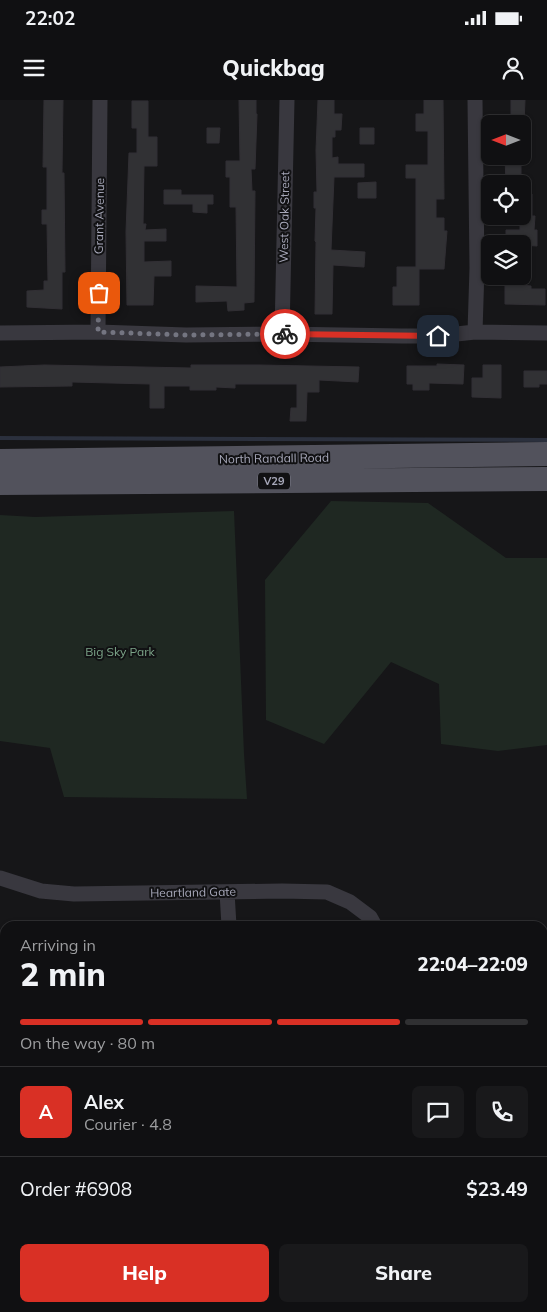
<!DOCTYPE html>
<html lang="en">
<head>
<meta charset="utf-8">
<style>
	body { margin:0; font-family:Mulish,sans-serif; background:#19191b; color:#f1f3f6; height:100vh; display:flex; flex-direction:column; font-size:19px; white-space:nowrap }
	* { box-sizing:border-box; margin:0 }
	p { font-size:16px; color:#9c9d9f }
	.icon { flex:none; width:28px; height:28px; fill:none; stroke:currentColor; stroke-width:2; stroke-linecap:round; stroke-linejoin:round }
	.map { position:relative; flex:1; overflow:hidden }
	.sheet { position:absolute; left:0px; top:821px; width:548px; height:391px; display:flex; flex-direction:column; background:#101012; border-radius:15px 15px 0 0; box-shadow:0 1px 4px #0004,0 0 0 1px #303032 }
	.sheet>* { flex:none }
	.needle { width:32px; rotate:270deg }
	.buttons { position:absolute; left:481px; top:15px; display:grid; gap:10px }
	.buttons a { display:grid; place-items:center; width:50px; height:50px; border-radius:8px; background:#101012; box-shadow:0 1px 4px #0004,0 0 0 1px #303032; font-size:25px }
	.pin { position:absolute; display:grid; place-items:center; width:42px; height:42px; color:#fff; margin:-21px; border-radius:10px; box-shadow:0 2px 8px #0006 }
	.courier { position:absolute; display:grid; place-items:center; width:50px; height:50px; margin:-25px; border:4px solid #d93025; border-radius:50%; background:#fff; color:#222; box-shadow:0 1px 6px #0007 }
	.overview em { font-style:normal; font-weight:800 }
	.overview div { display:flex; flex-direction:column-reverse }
	.overview { display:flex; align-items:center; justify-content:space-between; height:85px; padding:0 20px }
	h1 { font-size:32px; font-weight:800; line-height:38px }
	.bar { display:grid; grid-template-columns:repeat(4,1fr); gap:8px 5px; align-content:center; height:60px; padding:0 20px }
	.bar i { height:6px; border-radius:4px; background:#303032 }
	.bar .selected { background:#d93025 }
	.bar p { grid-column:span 4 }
	.line { display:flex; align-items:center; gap:12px; padding:0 20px; border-top:1px solid #303032 }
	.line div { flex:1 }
	.round { display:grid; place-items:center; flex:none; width:52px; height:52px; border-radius:8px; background:#19191b }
	.primary-button { display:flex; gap:10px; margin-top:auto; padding:10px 20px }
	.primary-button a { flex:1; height:58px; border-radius:8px; background:#d93025; color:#fff; font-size:20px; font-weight:800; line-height:58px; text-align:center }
	.primary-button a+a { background:#19191b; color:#f1f3f6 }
	.status { display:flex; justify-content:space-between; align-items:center; height:35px; padding:0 25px; background:#101012; direction:ltr }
	.status svg { height:14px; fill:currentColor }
	header { display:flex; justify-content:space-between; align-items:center; height:65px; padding:0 20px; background:#101012; font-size:22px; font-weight:800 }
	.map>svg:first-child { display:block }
	.green { fill:#1f2822 }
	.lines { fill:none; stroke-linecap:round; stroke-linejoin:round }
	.stream { stroke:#2b303d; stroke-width:4 }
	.building { fill:#313134; stroke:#312f34 }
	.minor { stroke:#39383f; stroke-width:15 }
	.primary { stroke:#52525c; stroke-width:24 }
	.done { stroke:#747581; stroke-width:5; stroke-dasharray:0 9 }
	.route { stroke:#d93025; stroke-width:6 }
	.labels { text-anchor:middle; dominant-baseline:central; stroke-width:4; stroke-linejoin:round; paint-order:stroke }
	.shield { fill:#111113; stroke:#7a7b87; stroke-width:1 }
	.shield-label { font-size:11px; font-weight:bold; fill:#a7a8b9 }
	.street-label { font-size:12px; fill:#a7a8b9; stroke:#111113 }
	.park-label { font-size:12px; fill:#7ca589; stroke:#111113 }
</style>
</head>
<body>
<div class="status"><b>22:02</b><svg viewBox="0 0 49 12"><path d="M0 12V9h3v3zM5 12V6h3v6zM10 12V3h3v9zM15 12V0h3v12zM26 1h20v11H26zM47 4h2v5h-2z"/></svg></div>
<header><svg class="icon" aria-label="menu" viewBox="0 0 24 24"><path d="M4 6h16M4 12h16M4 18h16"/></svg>Quickbag<svg class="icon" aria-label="person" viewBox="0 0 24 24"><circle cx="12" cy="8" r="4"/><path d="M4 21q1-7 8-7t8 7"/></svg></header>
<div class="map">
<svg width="547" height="1212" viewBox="0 0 547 1212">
	<rect width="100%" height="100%" fill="#161618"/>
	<!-- green -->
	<path class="green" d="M331,401l97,2 78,55h41v187l-49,6 -57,-7 -2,-60 -48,-22 -67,82 -58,-24 -1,-140z
		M234,411l10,243 3,45 -183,-2 -14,-49 -50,-7v-226l35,2z"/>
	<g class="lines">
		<!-- stream -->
		<path class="stream" d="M0,338l547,2"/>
	</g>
	<!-- building -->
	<path class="building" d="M44,0h19l-1,73h2l1,99h-3v37l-35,-2v-16l17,-1v-9h4l-1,-57h-5v-14h5v-43h-4z
		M239,0h17v14h1l-2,55h-4l1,22h3l-1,111 -10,1v7l-16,1 -1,-10 -31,1v-16l41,1 -1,-80h-6v-30h-4v-16h14z
		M318,0h16v14h8l-1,16h-6v7h-3v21l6,-1v7h26v13h-30l-3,73 34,2 -1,15 -31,-2 -1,49h-17l1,-72 -1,-1 1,-33h-2v-16h3l-1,-42z
		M424,0h19l1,99h-8v19h8v13h3l-3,38h-25v36h-26v-18h4v-20h19v-89h-10v-13h22v-34h-12v-17h8z
		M511,0h14l-1,24h-13z
		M132,1h16v36h9v29h-13l-1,58h3l-1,6 21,-1v12h-22v21l27,-1v15h-17l-1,29h-26l-1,-73 3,-79h8v-25h-5z
		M207,28h13l-1,15h-12z
		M360,28h14v16h-14z
		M505,56h16v28h-15z
		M376,82v16h-18v-15z
		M164,90h17v5h32v9h-6v9l-14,-1v-8h-29z
		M522,94h10v22h3l-1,14h3v16l-31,-2v-14h14v-14h2z
		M505,176h16v9l10,1v3h14v16l-40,-1z
		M437,264l27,1 -1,19 -34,-1v7h-16v-6h-6v-18h30z
		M44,265l147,3v-3h68l100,2 -1,15 -39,-2v12h-12l-1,29h-16l1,-13h6v-24h-62v4l-19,-1v3h-26v-4h-26v22h-14v-24l-78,-2v4l-72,1v-20z
		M483,265h18v33l-29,-1v-19h11z
		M524,271h23v13h-8v3h-15z"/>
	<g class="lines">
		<!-- minor -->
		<path class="minor" d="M98,232l2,-232
			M475,232l2,-64 -2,-168
			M0,233l98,-1 88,3 96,-1 120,2h36l37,-4 72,1
			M282,234l5,-234
			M0,778l41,13 33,3 208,-3 45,1 23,10 20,15 5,9
			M227,792l2,34
			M0,953h5
			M542,1124l5,2
			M104,1212l1,-4"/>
		<!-- primary -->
		<path class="primary" d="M0,361l547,-7
			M0,383l547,-4"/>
	</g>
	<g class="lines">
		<!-- done -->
		<path class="done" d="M99,193l-1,39 88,3 99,-1"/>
		<!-- route -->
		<path class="route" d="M285,234l153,2"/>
	</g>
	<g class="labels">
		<!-- shield labels -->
		<rect class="shield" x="258" y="372.5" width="32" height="17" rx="4"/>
		<g class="shield-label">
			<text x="274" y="381">V29</text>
		</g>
		<!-- street labels -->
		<g class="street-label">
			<text transform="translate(99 116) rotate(-89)">Grant Avenue</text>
			<text transform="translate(284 117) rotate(-89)">West Oak Street</text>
			<text transform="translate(274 358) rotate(-1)">North Randall Road</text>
			<text transform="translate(193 792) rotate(-1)">Heartland Gate</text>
		</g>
		<!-- park labels -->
		<g class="park-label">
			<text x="120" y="551">Big Sky Park</text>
		</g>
	</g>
</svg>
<div class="buttons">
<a><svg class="needle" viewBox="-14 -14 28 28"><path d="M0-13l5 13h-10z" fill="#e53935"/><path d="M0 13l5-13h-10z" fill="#9c9d9f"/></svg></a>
<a><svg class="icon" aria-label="locate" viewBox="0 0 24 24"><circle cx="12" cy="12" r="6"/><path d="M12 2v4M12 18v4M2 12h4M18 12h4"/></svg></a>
<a><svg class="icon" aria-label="layers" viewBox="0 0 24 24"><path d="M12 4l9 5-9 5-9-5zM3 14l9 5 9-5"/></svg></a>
</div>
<div class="pin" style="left:99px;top:193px;background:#ea580c"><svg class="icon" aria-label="bag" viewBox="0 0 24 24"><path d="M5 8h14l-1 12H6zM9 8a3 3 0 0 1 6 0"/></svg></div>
<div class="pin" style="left:438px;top:236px;background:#1f2937"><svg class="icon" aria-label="home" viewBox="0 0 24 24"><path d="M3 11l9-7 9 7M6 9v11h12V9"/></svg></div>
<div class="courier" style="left:285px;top:234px"><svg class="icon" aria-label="bike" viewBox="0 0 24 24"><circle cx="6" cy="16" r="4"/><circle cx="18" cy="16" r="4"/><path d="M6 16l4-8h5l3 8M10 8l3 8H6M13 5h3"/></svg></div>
<section class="sheet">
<div class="overview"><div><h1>2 min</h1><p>Arriving in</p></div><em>22:04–22:09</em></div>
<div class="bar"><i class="selected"></i><i class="selected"></i><i class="selected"></i><i></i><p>On the way · 80 m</p></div>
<div class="line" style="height:90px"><b class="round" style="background:#d93025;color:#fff">A</b><div><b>Alex</b><p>Courier · 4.8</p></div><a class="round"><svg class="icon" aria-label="chat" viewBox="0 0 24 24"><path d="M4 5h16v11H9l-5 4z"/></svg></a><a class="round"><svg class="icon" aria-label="phone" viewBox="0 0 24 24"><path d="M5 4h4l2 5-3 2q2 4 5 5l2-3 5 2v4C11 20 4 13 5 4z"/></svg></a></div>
<div class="line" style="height:65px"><div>Order #6908</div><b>$23.49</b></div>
<div class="primary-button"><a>Help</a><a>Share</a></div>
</section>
</div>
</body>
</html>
